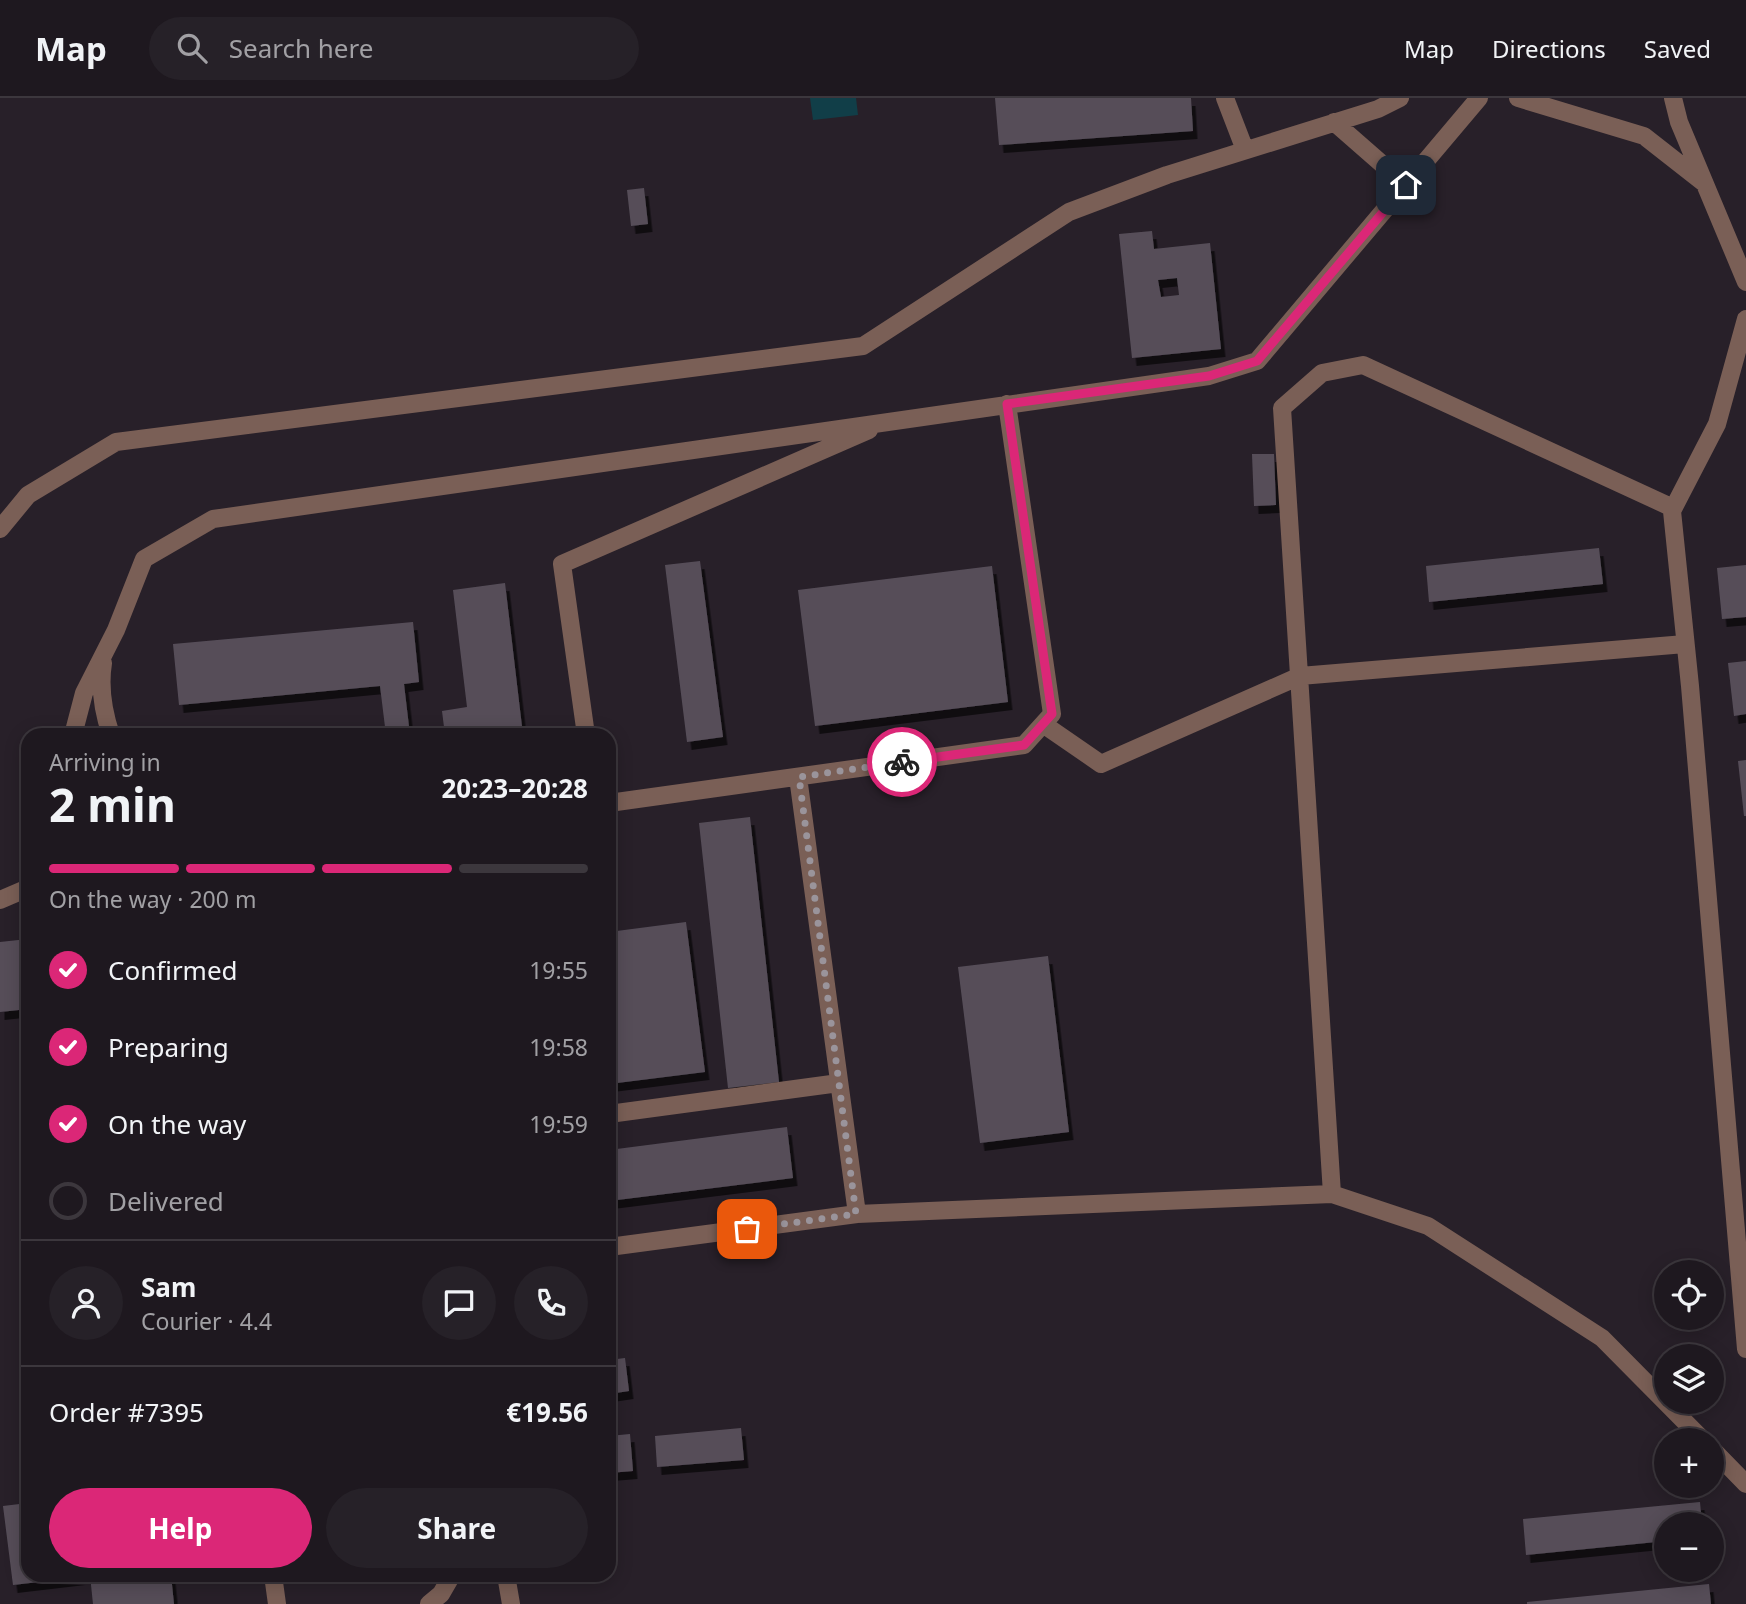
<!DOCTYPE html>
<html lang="en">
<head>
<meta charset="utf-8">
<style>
	body { margin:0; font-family:"Noto Sans",sans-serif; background:#262128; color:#f1f3f6; height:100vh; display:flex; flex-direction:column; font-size:26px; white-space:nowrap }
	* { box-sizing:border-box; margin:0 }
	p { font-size:23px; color:#a1a0a4 }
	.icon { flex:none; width:38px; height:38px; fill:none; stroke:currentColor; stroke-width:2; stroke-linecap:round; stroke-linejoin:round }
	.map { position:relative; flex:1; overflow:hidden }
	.details { position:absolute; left:21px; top:630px; width:595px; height:854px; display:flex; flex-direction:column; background:#1e181f; border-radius:21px; box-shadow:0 4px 18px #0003,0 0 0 2px #3c373d }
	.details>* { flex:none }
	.buttons { position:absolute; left:1654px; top:1162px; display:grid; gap:14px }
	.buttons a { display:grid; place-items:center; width:70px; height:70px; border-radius:50%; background:#1e181f; box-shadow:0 4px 18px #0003,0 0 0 2px #3c373d; font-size:35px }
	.pin { position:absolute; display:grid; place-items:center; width:60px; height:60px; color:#fff; margin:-30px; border-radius:14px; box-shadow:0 4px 10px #0006 }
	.courier { position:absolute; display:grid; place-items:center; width:70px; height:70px; margin:-35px; border:5px solid #db2777; border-radius:50%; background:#fff; color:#222; box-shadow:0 2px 9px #0007 }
	.headline em { font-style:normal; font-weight:700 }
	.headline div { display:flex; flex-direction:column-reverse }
	.headline { display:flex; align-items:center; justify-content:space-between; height:119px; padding:0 28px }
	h1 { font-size:46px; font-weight:700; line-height:52px }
	.bar { display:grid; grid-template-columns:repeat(4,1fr); gap:10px 7px; align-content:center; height:84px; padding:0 28px }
	.bar i { height:9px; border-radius:5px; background:#3c373d }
	.bar .active { background:#db2777 }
	.bar p { grid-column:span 4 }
	.line { display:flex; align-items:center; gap:18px; padding:0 28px; border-top:2px solid #3c373d }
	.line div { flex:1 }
	.round { display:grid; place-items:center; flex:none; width:74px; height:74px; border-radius:37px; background:#262128 }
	ol { padding:0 28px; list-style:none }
	li { display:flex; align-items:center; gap:21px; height:77px }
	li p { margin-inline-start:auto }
	li .icon { padding:7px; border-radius:50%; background:#db2777; color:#fff; stroke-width:4 }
	li:last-child { color:#a1a0a4 }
	li i { width:38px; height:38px; border:4px solid #3c373d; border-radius:50% }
	.action { display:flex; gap:14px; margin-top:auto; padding:14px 28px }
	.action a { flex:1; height:80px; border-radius:42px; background:#db2777; color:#fff; font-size:28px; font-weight:700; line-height:80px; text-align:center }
	.action a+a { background:#262128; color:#f1f3f6 }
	header { display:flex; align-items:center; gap:42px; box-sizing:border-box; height:98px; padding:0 35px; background:#1e181f; border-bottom:2px solid #3c373d }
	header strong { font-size:33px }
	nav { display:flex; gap:38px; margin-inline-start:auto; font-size:24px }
	.search { width:490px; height:63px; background:#262128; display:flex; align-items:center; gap:18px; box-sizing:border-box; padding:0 24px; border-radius:38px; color:#a1a0a4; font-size:26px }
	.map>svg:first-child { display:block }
	.water { fill:#113e48 }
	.building { fill:#564e59; fill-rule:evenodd; filter:url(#shadow) }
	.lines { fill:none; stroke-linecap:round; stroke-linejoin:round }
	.minor { stroke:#7a5f56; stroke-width:18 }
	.done { stroke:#9a949b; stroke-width:7; stroke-dasharray:0 12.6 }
	.route { stroke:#db2777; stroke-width:9 }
</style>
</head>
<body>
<header>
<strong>Map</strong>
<div class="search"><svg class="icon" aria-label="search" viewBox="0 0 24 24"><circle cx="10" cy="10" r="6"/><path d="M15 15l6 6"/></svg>Search here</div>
<nav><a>Map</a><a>Directions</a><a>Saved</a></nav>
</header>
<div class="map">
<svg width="1746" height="1506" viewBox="0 0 1746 1506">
	<defs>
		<filter id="shadow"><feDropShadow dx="4.5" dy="8" stdDeviation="0" flood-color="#0009"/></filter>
	</defs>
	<rect width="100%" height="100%" fill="#282029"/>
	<!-- water -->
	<path class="water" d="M810,0h46l2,17 -45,5z"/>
	<!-- building -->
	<path class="building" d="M995,0h196l2,33 -194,14z
		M644,90l4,36 -17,2 -4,-36z
		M1152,133l2,18 56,-6 11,106 -89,9 -13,-124zM1177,180l2,17 -18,2 -3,-17z
		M1252,356h22l2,51 -22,1z
		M1599,450l4,36 -174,18 -3,-36z
		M700,463l23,176 -36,5 -22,-177z
		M1746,467v52l-24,2 -5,-51z
		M992,468l16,136 -193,24 -17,-136z
		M505,485l18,152h-78l-3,-24 25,-4 -14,-117z
		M413,524l6,60 -15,2 6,51h-24l-6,-49 -201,19 -6,-61z
		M1746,563v53l-12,2 -6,-53z
		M1746,662v56h-2l-6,-55z
		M750,719l29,265 -51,6 -29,-265z
		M686,824l19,150 -96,12v-152z
		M28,841v70l-28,3v-70z
		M1048,858l21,176 -89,11 -22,-176z
		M787,1029l6,51 -184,23v-51z
		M625,1260l4,33 -20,3v-34z
		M741,1330l3,32 -87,7 -2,-31z
		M630,1336l3,37 -24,2v-37z
		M1700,1404l2,22h-36v17l-140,14 -3,-36z
		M28,1405v72l53,2 -68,8 -10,-79z
		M90,1477h81l3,29h-81z
		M1709,1486l2,20h-184v-2z"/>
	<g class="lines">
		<!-- minor -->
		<path class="minor" d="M1225,0l20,52
			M1518,0l126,38 60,47
			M1673,0l6,24 67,160
			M1334,24l72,63
			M1746,221l-29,105 -45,87 18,175 56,663
			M0,431l28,-34 88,-53 747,-96 206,-134 98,-37 211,-66 22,-11
			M103,565c-4,25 0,48 8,72
			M1043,626l58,40 199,-88 385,-32
			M73,637l11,-42 32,-63 28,-71 69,-40 996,-143 48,-15 222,-263
			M586,637l-24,-171 307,-134
			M609,705l415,-58 28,-31 -45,-310
			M0,802l28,-12
			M609,1016l230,-31
			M1332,1096l-50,-786 40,-35 41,-8 310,143
			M857,1116l475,-20 96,32 174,112 101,102
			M609,1149l248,-33 -59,-437
			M1712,1351l34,35
			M273,1477l4,29
			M506,1477l5,29
			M429,1506l12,-10 11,-19"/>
	</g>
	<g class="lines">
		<!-- done -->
		<path class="done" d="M747,1131l109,-15 -57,-437 103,-15"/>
		<!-- route -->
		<path class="route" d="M902,664l122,-17 28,-31 -45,-310 202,-28 48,-15 149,-176"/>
	</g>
</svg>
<div class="buttons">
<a><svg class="icon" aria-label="locate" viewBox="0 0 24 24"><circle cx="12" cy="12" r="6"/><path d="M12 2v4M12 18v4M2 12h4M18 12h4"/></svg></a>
<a><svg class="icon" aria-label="layers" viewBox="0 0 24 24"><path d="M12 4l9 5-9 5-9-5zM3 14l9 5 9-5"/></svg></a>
<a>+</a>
<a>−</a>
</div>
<div class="pin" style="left:747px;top:1131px;background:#ea580c"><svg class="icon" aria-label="bag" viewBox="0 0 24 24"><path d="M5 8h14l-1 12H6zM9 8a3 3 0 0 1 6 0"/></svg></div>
<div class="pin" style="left:1406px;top:87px;background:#1f2937"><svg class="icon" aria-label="home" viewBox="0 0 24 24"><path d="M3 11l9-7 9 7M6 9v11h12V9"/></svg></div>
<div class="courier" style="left:902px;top:664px"><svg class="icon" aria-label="bike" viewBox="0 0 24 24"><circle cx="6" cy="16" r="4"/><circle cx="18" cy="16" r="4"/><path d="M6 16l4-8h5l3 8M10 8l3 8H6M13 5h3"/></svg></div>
<section class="details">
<div class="headline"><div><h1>2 min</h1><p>Arriving in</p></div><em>20:23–20:28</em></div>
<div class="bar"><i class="active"></i><i class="active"></i><i class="active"></i><i></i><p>On the way · 200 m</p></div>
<ol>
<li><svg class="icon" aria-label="check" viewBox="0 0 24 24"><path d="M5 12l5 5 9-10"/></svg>Confirmed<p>19:55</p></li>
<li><svg class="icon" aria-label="check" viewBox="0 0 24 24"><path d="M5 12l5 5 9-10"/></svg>Preparing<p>19:58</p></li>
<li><svg class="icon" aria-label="check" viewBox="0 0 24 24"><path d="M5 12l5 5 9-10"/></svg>On the way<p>19:59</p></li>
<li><i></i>Delivered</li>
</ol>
<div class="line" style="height:126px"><a class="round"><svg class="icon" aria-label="person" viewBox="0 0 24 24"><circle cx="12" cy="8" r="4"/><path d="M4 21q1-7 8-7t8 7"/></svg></a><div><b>Sam</b><p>Courier · 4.4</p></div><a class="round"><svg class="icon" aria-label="chat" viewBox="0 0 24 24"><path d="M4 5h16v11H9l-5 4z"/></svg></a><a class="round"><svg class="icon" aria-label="phone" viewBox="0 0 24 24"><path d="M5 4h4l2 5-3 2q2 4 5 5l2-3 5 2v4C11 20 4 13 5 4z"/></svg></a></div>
<div class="line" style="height:91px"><div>Order #7395</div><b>€19.56</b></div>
<div class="action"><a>Help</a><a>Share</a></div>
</section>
</div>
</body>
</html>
